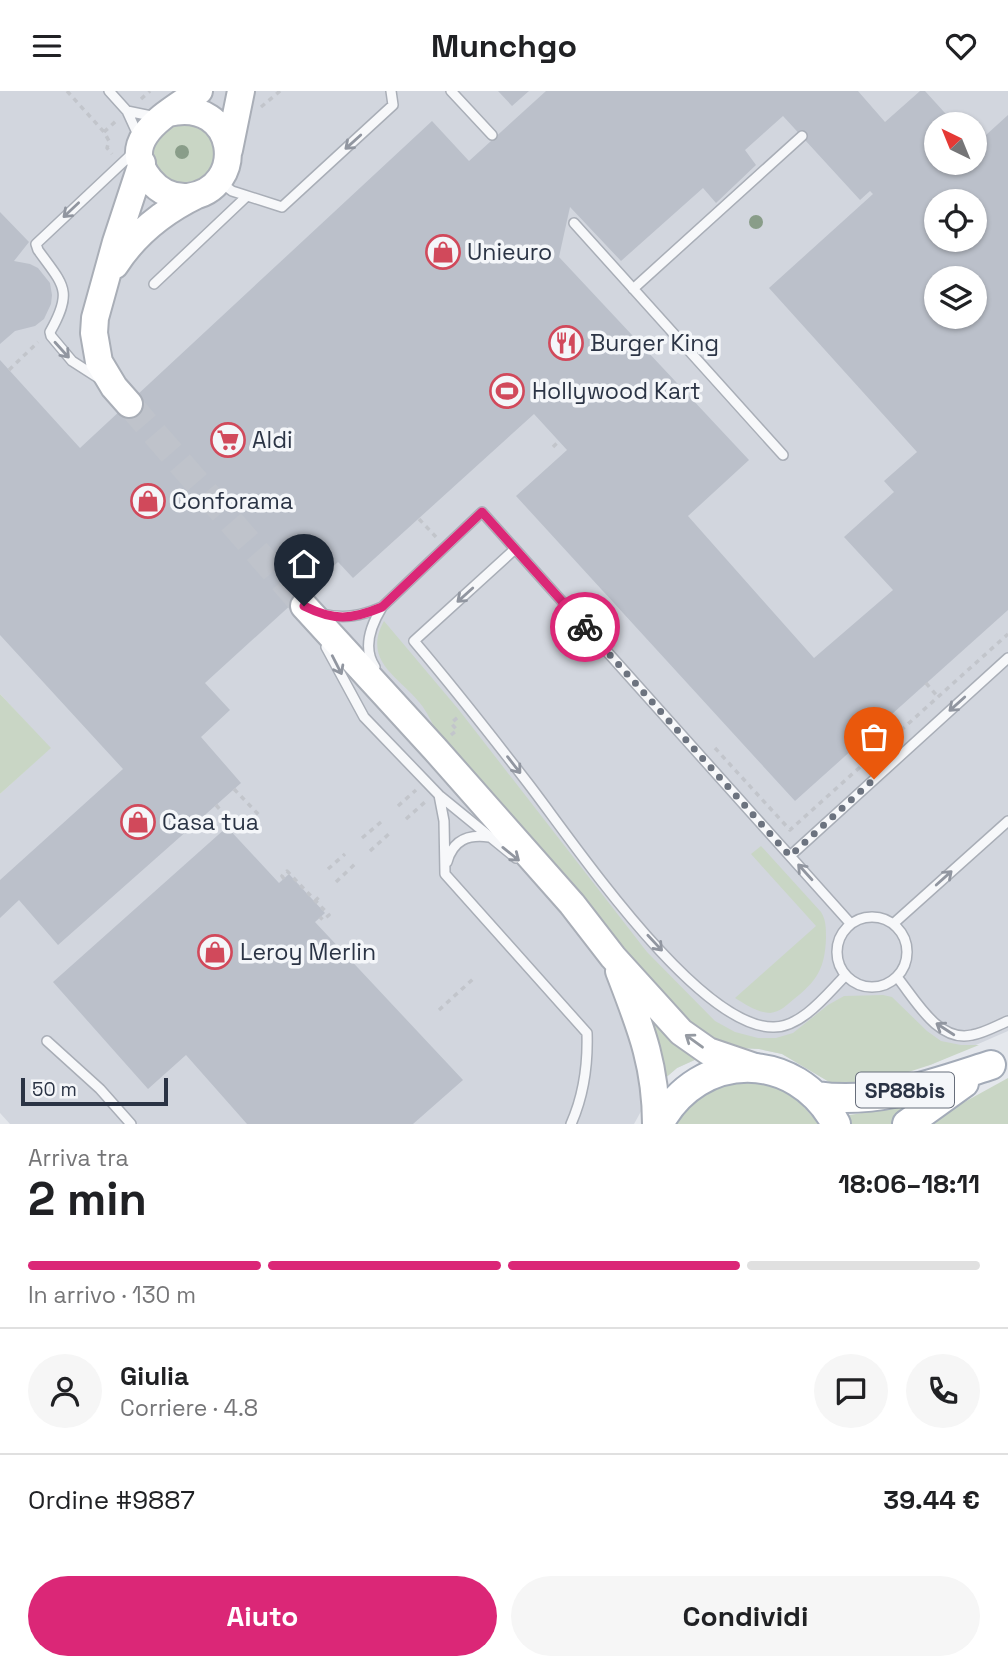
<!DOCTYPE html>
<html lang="it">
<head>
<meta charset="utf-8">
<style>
	body { margin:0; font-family:"Space Grotesk",sans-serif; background:#f6f6f6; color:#202124; height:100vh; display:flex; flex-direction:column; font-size:26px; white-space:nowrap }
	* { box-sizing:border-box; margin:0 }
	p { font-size:23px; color:#757577 }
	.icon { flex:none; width:38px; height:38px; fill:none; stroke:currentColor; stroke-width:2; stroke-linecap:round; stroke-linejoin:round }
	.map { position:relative; height:1033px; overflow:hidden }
	.sheet { display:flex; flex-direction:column; background:#fff; flex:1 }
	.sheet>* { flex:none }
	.needle { width:46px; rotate:317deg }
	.controls { position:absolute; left:924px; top:21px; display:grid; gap:14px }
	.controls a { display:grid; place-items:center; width:63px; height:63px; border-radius:50%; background:#fff; box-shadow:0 2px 5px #0004; font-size:35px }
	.scale { position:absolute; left:21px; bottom:18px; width:147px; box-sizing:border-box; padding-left:7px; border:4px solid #2b3445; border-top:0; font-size:19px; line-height:24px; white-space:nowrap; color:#2b3445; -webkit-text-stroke:5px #f4f6f9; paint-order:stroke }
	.pin { position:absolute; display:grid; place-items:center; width:60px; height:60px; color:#fff; margin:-72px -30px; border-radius:50% 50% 50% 0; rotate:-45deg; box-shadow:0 0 7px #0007 }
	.pin .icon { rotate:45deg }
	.courier { position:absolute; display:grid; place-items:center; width:70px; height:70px; margin:-35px; border:5px solid #db2777; border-radius:50%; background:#fff; color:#222; box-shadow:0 2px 9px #0007 }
	.overview em { font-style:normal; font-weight:800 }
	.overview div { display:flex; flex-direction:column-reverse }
	.overview { display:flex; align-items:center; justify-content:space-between; height:119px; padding:0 28px }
	h1 { font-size:46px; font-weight:800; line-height:52px }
	.bar { display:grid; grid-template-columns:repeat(4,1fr); gap:10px 7px; align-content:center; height:84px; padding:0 28px }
	.bar i { height:9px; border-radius:5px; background:#e0e0e0 }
	.bar .current { background:#db2777 }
	.bar p { grid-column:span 4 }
	.line { display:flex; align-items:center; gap:18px; padding:0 28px; border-top:2px solid #e0e0e0 }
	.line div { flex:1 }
	.round { display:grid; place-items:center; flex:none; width:74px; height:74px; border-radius:37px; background:#f6f6f6 }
	.action { display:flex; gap:14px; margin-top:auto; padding:14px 28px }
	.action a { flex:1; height:80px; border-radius:42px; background:#db2777; color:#fff; font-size:28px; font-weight:800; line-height:80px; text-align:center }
	.action a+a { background:#f6f6f6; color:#202124 }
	header { display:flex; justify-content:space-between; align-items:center; height:91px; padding:0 28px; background:#fff; font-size:32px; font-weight:800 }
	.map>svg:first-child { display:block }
	.built { fill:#d2d6de; fill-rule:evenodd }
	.green { fill:#c9d6c5 }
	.building { fill:#bbc0ca; fill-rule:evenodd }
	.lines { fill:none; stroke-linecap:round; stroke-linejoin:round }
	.secondary-tunnel { stroke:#bfc3cb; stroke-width:26; stroke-dasharray:26 13; stroke-linecap:butt }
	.lane-casing { stroke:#a9aeb7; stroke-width:12 }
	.secondary-casing { stroke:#a9aeb7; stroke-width:30 }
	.primary-casing { stroke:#a3abb8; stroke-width:32 }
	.path { stroke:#c2c5cb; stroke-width:3.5; stroke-dasharray:5 5; stroke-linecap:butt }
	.lane { stroke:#f7f8fa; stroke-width:9 }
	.secondary { stroke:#fff; stroke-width:26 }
	.primary { stroke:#fff; stroke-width:28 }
	.tree { fill:#899d89 }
	.oneway { stroke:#9196a0 }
	.oneway2 { stroke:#959aa2 }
	.done { stroke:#6c737f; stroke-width:7; stroke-dasharray:0 12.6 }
	.route { stroke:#db2777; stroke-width:9 }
	.labels { text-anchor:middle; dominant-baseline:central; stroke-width:7; stroke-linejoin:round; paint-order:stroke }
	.shield { fill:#f4f6f9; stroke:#676e7b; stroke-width:2 }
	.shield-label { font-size:21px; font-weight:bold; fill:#2b3445 }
	.poi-label { font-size:23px; fill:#2b3445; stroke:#f4f6f9; text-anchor:start }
</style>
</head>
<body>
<header><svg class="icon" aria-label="menu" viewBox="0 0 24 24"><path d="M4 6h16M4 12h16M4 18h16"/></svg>Munchgo<svg class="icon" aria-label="heart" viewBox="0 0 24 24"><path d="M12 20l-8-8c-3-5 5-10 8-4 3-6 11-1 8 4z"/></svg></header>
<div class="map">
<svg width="1008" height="1033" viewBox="0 0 1008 1033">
	<rect width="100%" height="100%" fill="#e4e7ec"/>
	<!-- built -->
	<path class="built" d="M0,0h1008v940l-78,34 -99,18 -49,-29 -23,-5 -19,-1 -41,10 -22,10 -14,12 -13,15 -16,29h-624l-10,-11v-319l50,-46 -50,-54zM936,33h39v39h-39zM936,110h39v39h-39zM936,187h39v39h-39z"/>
	<!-- green -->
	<path class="green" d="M172,29l31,5c4,6 10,12 12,19 11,34 -43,56 -60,19 -3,-6 -4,-16 -1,-22 3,-7 13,-14 18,-21z
		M384,530l75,89 188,242 68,69 20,11 23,6h18l17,-5 35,-28 16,-9 39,-1 9,2 35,34 14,10 20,4h18l-49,20 -49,16 -35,5 -15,-3 -49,-29 -23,-5 -19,-1 -36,-9 -59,-64 -70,-90 -136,-149c-5,-9 -10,-20 -16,-29 -21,-29 -62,-44 -39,-86z
		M0,603l51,54 -51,46z
		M761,755l60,66c5,8 5,16 5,26 -1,30 -9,43 -32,61 -7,6 -14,13 -24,14 -12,0 -25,-9 -35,-15l81,-72 -65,-72z
		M641,910l58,57 -22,10 -14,12z
		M1008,987v46h-82l4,-3z
		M745,989c33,4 54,17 73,44h-147l40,-37z
		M927,1007l-35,26h-45l-3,-8 54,-9z"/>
	<!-- building -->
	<path class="building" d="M498,0h31l-17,15z
		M546,0h312l27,31 35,-31h5l30,33h-19v39h39v-18l33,-30v495l-213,191 -279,-305 51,-46 -33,-36 -181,164 -15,-16 -133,121 25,27 -29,27 40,46 -183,162 -39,-45 -19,18v-38l123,-111 -123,-134v-275l80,88 352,-327 37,40zM783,25l77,84 10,-9 3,3 -104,94 148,164 -33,29 10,11 -50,45 49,53 -79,68 -126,-142 61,-56 -190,-203 11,-50 51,54 82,-73 13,15 40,-38 -11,-15zM936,110h39v39h-39zM936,187h39v39h-39z
		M0,121l29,30 -15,19 16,3 8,4 12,15 2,12 -1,9 -7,15 -9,7 -20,5 -15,13z
		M227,736l52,56 10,-9 36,39 -10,9 148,158 -50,44h-166l-61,-69 -38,34 -95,-107z"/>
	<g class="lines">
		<!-- secondary-tunnel -->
		<path class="secondary-tunnel" d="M129,313l175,202"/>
		<!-- lane casing -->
		<g class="lane-casing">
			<path id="lane" d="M109,0l18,20
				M451,0l41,44
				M138,44l-11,-24 29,6
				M219,90l13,10 50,16 111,-102 -2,-14
				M574,132l209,232
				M154,193l93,-88
				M633,198l169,-153
				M100,288l-28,-18 -21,-25 -1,-4c24,-42 13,-47 -12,-82l-2,-6 100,-94
				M515,458l-101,92c39,46 76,93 113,141 45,58 171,247 247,245 28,0 53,-33 71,-51
				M322,523c23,5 39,2 60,-7
				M326,556l38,70 75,78 5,26 1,53 142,159c1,32 -3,62 -16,91
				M375,576c-13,-19 -4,-42 7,-60l100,-95 368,411
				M440,705l76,62
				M790,765l218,-198
				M447,771c6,-22 21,-28 42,-25
				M837 861a35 35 0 1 1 70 0a35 35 0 1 1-70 0Z
				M893,833l115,-103
				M897,886c18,22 41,66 75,58 12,-2 24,-9 36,-14
				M47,950l53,48 31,35"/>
		</g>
		<!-- secondary casing -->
		<g class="secondary-casing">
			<path id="secondary" d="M168,22c70,-17 81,76 20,84 -15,1 -29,-6 -38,-17 -35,-43 22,-68 49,-89
				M229,59l12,-59
				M115,174c20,-31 49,-54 82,-70
				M129,313l-15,-17 -15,-25 -5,-29 1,-15 21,-76 26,-79
				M304,515l131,143 137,155 41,53 68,75 27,19 47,16
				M619,880c21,55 37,93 37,153"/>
		</g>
		<!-- primary casing -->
		<g class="primary-casing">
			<path id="primary" d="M817,1005c60,9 118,-13 174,-31
				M659,1033c40,-75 137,-75 177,0
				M907,1033l57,-41"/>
		</g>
		<!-- path -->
		<path class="path" d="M67,0l37,41 5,9 -2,7 5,6
			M141,8l9,-8
			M261,16l19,-16
			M104,41l12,-11
			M9,279l29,-28
			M553,356l6,-6
			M419,428l17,18
			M926,592l12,14
			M451,644l6,-5 -6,-7 7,-6
			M715,657l75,82 218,-196
			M234,698l25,26
			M216,714l7,8
			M398,715l18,-16
			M406,728l19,-17
			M362,747l19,-16
			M370,760l21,-19
			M328,778l17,-15
			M284,788l-2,-3 5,-5 42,44 -6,5 -3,-3
			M336,791l20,-19
			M315,810l6,-6
			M439,919l34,-31"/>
		<!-- lane -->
		<use href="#lane" class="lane"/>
		<!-- secondary -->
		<use href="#secondary" class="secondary"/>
		<!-- primary -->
		<use href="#primary" class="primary"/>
	</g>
	<!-- trees -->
	<g class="tree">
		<circle cx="182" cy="61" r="7"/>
		<circle cx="756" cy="131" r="7"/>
	</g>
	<!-- one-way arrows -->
	<defs><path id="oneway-shaft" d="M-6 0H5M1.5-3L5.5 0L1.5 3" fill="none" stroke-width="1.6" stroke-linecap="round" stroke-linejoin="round" transform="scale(1.75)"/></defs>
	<g class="oneway">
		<use href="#oneway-shaft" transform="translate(353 51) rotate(138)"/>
		<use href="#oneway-shaft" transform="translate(71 119) rotate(137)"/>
		<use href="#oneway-shaft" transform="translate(62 259) rotate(48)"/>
		<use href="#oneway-shaft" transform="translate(465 504) rotate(138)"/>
		<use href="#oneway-shaft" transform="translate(337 574) rotate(63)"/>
		<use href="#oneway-shaft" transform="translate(957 613) rotate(138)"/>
		<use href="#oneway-shaft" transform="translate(514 674) rotate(52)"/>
		<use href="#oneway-shaft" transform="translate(511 763) rotate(39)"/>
		<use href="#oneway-shaft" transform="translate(805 781) rotate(-132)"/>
		<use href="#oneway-shaft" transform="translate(944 787) rotate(-42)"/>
		<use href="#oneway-shaft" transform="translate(655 852) rotate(47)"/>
		<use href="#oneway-shaft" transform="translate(945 938) rotate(-147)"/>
	</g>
	<use class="oneway2" href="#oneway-shaft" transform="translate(694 950) rotate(-144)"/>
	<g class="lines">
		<!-- done -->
		<path class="done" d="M585,536l205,229 84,-77"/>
		<!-- route -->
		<path class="route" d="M304,515c30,15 47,14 78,1l100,-95 103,115"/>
	</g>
	<!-- icons -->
	<defs>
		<g id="shop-ring" transform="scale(1.75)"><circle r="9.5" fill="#f4f6f9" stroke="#d1495b" stroke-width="1.5"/><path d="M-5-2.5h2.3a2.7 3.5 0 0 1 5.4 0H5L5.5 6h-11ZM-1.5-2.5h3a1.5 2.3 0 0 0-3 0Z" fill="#d1495b"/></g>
		<g id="restaurant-ring" transform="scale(1.75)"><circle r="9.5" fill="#f4f6f9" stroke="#d1495b" stroke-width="1.5"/><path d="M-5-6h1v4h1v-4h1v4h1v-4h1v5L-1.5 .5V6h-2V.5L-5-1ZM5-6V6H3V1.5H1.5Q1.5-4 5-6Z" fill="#d1495b"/></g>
		<g id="stadium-ring" transform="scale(1.75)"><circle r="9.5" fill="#f4f6f9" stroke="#d1495b" stroke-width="1.5"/><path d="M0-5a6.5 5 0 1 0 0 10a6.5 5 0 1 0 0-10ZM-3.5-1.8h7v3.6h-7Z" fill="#d1495b"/></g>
		<g id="supermarket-ring" transform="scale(1.75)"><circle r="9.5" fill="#f4f6f9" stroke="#d1495b" stroke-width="1.5"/><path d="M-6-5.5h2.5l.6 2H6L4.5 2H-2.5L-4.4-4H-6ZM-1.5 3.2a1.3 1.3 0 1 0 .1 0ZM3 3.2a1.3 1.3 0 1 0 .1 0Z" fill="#d1495b"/></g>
	</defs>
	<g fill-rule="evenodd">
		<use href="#shop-ring" x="443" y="161"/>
		<use href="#restaurant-ring" x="566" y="252"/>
		<use href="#stadium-ring" x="507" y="300"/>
		<use href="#supermarket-ring" x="228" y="349"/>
		<use href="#shop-ring" x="148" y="410"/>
		<use href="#shop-ring" x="138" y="731"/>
		<use href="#shop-ring" x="215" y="861"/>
	</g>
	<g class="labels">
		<!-- shield labels -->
		<rect class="shield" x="856" y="981.5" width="98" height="35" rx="5"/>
		<g class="shield-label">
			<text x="905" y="999">SP88bis</text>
		</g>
		<!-- poi labels -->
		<g class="poi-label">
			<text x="467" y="161">Unieuro</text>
			<text x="590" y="252">Burger King</text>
			<text x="532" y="300">Hollywood Kart</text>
			<text x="252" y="349">Aldi</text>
			<text x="172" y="410">Conforama</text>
			<text x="162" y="731">Casa tua</text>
			<text x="240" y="861">Leroy Merlin</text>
		</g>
	</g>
</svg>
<div class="controls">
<a><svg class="needle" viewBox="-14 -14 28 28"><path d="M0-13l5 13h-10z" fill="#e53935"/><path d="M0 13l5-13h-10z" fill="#757577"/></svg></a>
<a><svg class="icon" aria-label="locate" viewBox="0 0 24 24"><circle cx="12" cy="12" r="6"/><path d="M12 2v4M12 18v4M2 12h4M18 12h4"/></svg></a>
<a><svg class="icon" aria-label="layers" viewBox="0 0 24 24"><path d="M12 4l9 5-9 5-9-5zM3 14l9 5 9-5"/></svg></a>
</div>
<div class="scale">50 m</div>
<div class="pin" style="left:874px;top:688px;background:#ea580c"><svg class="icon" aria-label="bag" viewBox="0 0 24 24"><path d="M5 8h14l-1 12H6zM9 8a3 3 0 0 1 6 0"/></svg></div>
<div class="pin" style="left:304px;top:515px;background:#1f2937"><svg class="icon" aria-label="home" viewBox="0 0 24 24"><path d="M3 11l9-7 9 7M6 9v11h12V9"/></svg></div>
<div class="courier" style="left:585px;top:536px"><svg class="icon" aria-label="bike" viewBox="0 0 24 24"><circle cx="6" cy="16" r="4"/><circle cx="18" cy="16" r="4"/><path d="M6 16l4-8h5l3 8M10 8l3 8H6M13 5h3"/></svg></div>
</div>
<section class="sheet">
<div class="overview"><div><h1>2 min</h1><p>Arriva tra</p></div><em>18:06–18:11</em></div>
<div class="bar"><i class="current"></i><i class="current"></i><i class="current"></i><i></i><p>In arrivo · 130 m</p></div>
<div class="line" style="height:126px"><a class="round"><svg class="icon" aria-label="person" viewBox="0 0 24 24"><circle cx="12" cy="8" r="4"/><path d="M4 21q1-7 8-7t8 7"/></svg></a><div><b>Giulia</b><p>Corriere · 4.8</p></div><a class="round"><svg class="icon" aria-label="chat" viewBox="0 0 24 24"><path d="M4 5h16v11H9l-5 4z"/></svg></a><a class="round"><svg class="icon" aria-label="phone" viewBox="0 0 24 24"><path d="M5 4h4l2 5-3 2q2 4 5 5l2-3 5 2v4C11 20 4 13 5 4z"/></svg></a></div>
<div class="line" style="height:91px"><div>Ordine #9887</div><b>39.44 €</b></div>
<div class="action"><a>Aiuto</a><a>Condividi</a></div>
</section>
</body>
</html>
